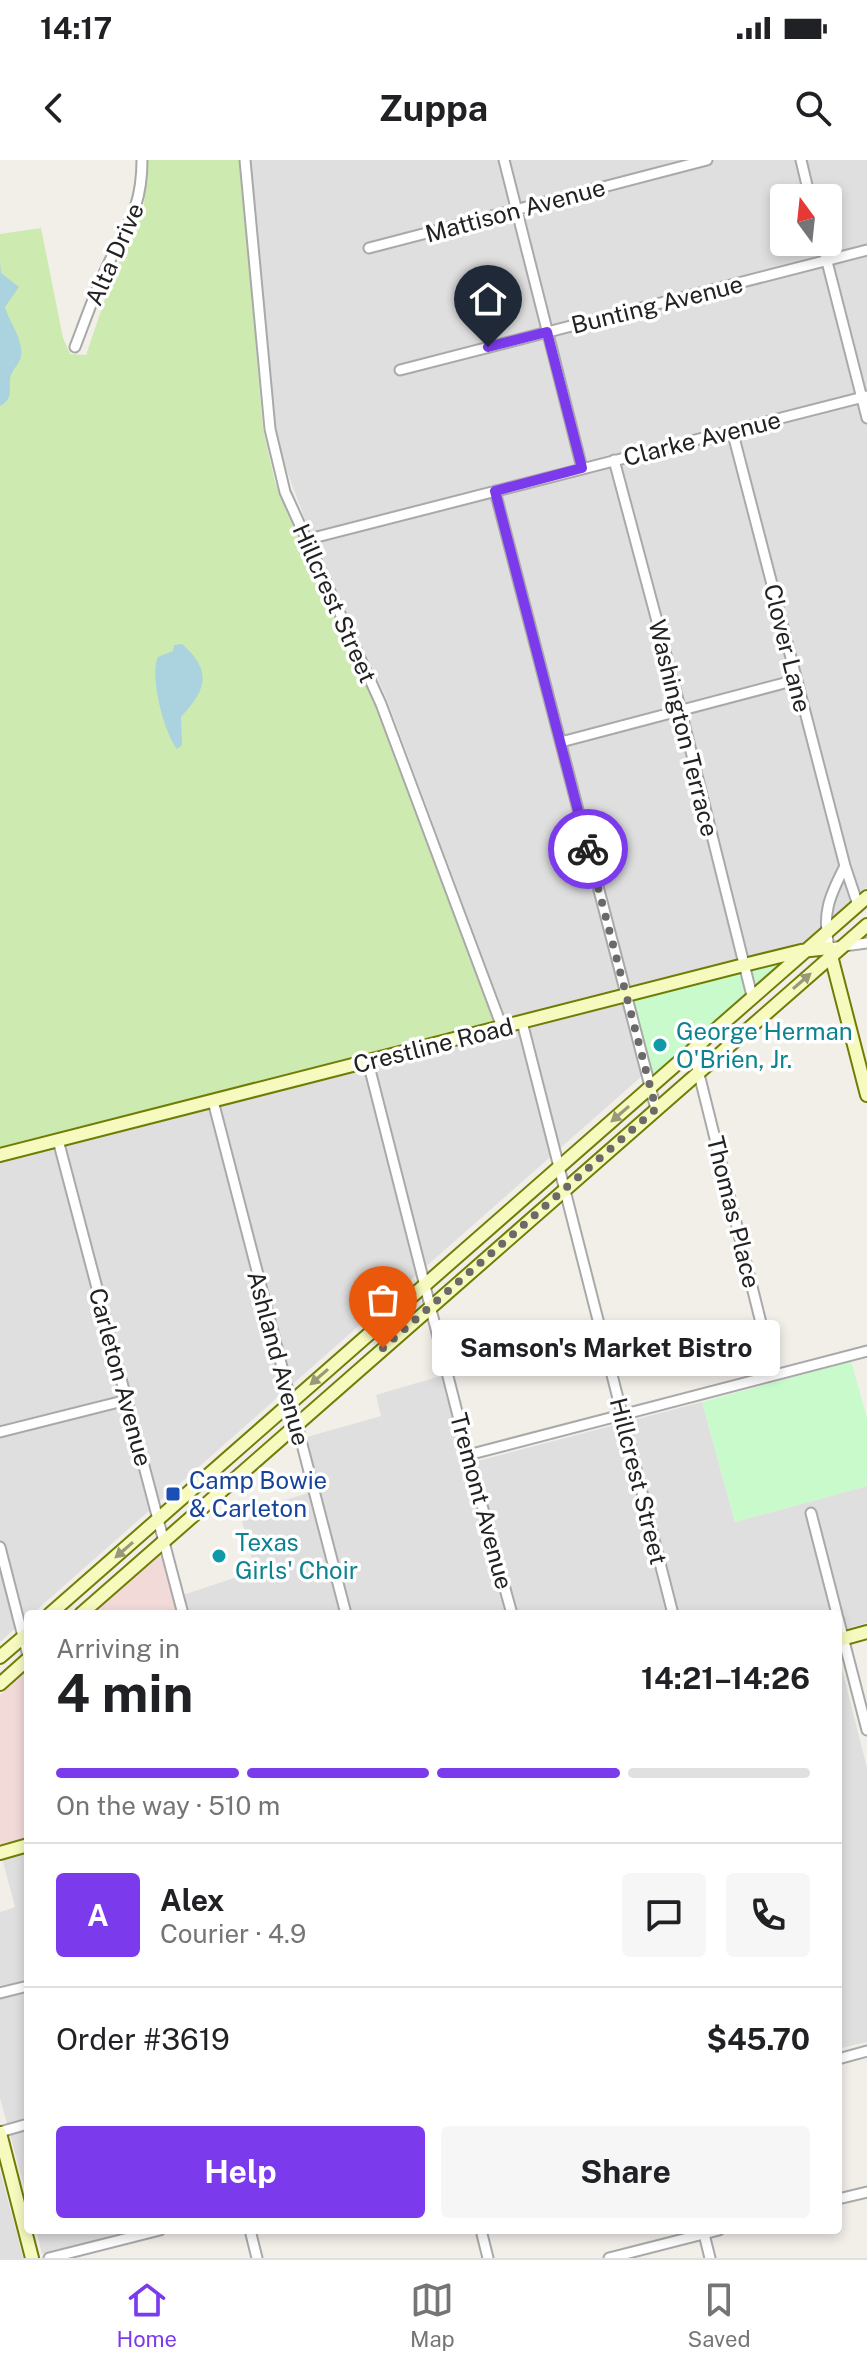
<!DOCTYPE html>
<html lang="en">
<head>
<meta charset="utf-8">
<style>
	body { margin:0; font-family:"Public Sans",sans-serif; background:#f6f6f6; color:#202124; height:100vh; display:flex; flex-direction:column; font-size:30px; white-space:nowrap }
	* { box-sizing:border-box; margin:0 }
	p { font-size:26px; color:#757577 }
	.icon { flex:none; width:44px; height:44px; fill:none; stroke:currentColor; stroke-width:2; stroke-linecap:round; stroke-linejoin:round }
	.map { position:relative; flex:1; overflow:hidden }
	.details { position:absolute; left:24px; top:1450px; width:818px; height:624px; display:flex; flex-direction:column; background:#fff; border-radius:8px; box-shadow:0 4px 12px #0003 }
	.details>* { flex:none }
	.needle { width:52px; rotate:345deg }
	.tools { position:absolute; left:770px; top:24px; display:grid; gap:16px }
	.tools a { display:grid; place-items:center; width:72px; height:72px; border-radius:8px; background:#fff; box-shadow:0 4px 12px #0003; font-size:40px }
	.pin { position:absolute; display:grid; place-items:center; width:68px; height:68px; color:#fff; margin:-82px -34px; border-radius:50% 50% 50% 0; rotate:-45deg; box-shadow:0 0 8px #0007 }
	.pin .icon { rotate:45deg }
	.courier { position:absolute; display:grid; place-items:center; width:80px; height:80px; margin:-40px; border:6px solid #7c3aed; border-radius:50%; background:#fff; color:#222; box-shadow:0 2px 10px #0007 }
	.bubble { position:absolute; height:56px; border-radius:8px; background:#fff; box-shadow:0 4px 12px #0003; font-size:26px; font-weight:700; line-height:56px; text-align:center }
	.headline em { font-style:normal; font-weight:700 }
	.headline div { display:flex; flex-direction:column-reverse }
	.headline { display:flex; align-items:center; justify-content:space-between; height:136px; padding:0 32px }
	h1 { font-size:52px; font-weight:700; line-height:60px }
	.bar { display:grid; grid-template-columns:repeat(4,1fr); gap:12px 8px; align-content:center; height:96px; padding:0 32px }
	.bar i { height:10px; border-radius:6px; background:#e0e0e0 }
	.bar .selected { background:#7c3aed }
	.bar p { grid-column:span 4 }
	.line { display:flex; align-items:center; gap:20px; padding:0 32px; border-top:2px solid #e0e0e0 }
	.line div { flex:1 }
	.round { display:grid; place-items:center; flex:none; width:84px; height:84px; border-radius:8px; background:#f6f6f6 }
	.primary-button { display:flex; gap:16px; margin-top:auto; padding:16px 32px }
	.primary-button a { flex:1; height:92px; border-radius:8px; background:#7c3aed; color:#fff; font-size:32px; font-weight:700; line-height:92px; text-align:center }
	.primary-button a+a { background:#f6f6f6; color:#202124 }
	.status { display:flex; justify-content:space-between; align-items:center; height:56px; padding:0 40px; background:#fff; direction:ltr }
	.status svg { height:22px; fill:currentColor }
	header { display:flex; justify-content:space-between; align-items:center; height:104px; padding:0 32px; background:#fff; font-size:36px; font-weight:700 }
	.dock { display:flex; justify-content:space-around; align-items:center; height:112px; border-top:2px solid #e0e0e0; background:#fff; font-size:22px; color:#757577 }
	.dock a { display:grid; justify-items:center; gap:4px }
	.dock .selected { color:#7c3aed }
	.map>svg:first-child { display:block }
	.residential { fill:#e0dfdf; fill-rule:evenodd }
	.commercial { fill:#f2dad9 }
	.grass { fill:#cdebb0 }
	.park { fill:#c8facc }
	.water { fill:#aad3df }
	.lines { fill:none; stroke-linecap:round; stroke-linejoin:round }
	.street-casing { stroke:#a9a9a9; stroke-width:13 }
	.secondary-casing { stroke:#707d05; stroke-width:16 }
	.street { stroke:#fff; stroke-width:9 }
	.secondary { stroke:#f7fabf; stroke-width:12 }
	.oneway { fill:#979978 }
	.done { stroke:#6b6a68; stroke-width:8; stroke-dasharray:0 14.4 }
	.route { stroke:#7c3aed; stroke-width:10 }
	.culture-dot { fill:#0f9aa8; stroke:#fff; stroke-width:3 }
	.transit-dot { fill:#1a4fb4; stroke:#fff; stroke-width:3 }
	.labels { text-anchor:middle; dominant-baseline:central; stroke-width:7; stroke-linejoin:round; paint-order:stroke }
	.street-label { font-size:24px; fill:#222; stroke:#fff }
	.culture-label { font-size:24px; fill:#0d838f; stroke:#fff; text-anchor:start }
	.transit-label { font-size:24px; fill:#164399; stroke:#fff; text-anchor:start }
</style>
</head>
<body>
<div class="status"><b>14:17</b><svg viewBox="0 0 49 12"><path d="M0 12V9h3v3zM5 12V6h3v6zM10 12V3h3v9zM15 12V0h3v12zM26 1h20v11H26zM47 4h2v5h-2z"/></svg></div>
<header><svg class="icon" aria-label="back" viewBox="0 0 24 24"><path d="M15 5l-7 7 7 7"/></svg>Zuppa<svg class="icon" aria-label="search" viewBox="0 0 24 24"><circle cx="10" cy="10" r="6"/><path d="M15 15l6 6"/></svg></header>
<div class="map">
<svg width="867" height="2098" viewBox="0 0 867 2098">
	<rect width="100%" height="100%" fill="#f2efe9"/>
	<!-- residential -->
	<path class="residential" d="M251,0h616v727l-65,58 -296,75 -120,-323 -76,-164 -29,-78 -7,-39zM784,38h44v44h-44z
		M769,804l-737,650h-4v3l-28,25v-481z
		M444,1215l22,89 236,-62 33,120 132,-36v137l-29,8v-17h-650l-5,-19 72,-24 -15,-58 79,-23 -12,-53 74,-21 -5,-21z
		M838,1493l29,115v274l-29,7z
		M28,1693v348l-28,-103v-186l15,-5 -13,-49z
		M0,2010l23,88h-23z
		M36,2070h99l-93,24z"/>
	<!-- commercial -->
	<path class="commercial" d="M166,1389l17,65h-91z
		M28,1510v179l-28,8v-162z"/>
	<!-- grass -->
	<path class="grass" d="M146,0h94l23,269 12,53 101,226 38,94 80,221 -494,126v-915l41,-6 22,110 7,16 16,1 24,-71 34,-79z"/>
	<!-- park -->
	<path class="park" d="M785,801l-133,117 -20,-79z
		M851,1201l16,57v68l-132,36 -33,-120z"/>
	<!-- water -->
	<path class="water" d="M0,101l1,12 18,14 -14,20c4,15 19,33 16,49 -1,8 -10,14 -11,23 -1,12 3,20 -10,27z
		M182,484c31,27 24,46 -1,73l1,28 -5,4c-13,-16 -28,-74 -19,-92l15,-6 1,-6z"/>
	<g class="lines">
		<!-- street casing -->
		<g class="street-casing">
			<path id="street" d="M245,0l25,269 15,63 96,212 121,323
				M504,0l78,308
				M801,0l9,38
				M822,82l45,176
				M369,88l338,-88
				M75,187c10,-26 19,-52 30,-76 20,-44 37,-60 37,-111
				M400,210l467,-120
				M732,270l113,436 13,39
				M614,300l67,251 71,285
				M495,331l161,618
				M305,380l562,-144
				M561,582l235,-62
				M845,706c-16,31 -23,47 -16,82l38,-5
				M522,862l151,592
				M693,890l81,325
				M368,902l100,393 44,159
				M213,941l133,513
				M58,980l125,474
				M0,1272l127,-32
				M468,1295l399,-104
				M811,1353l26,101
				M0,1387l28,109
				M838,1458l29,112
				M0,1833l28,-7
				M838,1899l29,-8
				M0,1972l28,-8
				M838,2039l29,-7
				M250,2070l7,28
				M481,2070l7,28
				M703,2070l7,28
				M49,2098l111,-28
				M609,2098l110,-28"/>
		</g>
		<!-- secondary casing -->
		<g class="secondary-casing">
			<path id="secondary" d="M0,995l744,-190 57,-14 28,-3 38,147
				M50,1454l817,-717
				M81,1454l786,-689
				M838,1480l29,-8
				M0,1497l28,-24
				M0,1524l28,-25
				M0,1693l28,-8
				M0,1973l32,125"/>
		</g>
		<!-- street -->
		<use href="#street" class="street"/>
		<!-- secondary -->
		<use href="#secondary" class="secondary"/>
	</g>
	<!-- one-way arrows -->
	<defs><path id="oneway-solid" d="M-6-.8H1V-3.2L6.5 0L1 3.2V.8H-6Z" transform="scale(2)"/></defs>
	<g class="oneway">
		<use href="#oneway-solid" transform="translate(802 821) rotate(-41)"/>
		<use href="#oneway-solid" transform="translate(620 954) rotate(139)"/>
		<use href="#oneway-solid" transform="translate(319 1217) rotate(139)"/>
		<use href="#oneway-solid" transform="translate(124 1390) rotate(139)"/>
	</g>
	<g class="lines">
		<!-- done -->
		<path class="done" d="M383,1188l273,-239 -68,-260"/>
		<!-- route -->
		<path class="route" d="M488,187l59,-15 35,136 -87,23 93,358"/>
	</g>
	<!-- markers -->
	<g class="culture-dot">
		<circle cx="660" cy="885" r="8"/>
		<circle cx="219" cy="1396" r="8"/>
	</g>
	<rect class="transit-dot" x="165" y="1326" width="16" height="16" rx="4"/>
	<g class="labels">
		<!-- street labels -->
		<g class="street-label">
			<text transform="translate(515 50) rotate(-15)">Mattison Avenue</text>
			<text transform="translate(114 94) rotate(-66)">Alta Drive</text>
			<text transform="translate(657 144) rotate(-14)">Bunting Avenue</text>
			<text transform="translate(702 278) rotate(-14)">Clarke Avenue</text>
			<text transform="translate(335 443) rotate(66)">Hillcrest Street</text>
			<text transform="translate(788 488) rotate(76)">Clover Lane</text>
			<text transform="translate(684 568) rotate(76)">Washington Terrace</text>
			<text transform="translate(433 885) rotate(-14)">Crestline Road</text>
			<text transform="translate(734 1052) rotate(76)">Thomas Place</text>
			<text transform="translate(279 1198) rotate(75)">Ashland Avenue</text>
			<text transform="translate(121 1217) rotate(75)">Carleton Avenue</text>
			<text transform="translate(639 1321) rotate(76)">Hillcrest Street</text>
			<text transform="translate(482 1341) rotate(75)">Tremont Avenue</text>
		</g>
		<!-- culture labels -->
		<g class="culture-label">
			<text x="676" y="871">George Herman<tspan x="676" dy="28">O'Brien, Jr.</tspan></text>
			<text x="235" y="1382">Texas<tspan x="235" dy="28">Girls' Choir</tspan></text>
		</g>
		<!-- transit labels -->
		<g class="transit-label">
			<text x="189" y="1320">Camp Bowie<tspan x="189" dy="28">&amp; Carleton</tspan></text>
		</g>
	</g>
</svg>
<div class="tools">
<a><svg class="needle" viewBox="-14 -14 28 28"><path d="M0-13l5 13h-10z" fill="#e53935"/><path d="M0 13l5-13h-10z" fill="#757577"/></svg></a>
</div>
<div class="pin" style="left:383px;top:1188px;background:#ea580c"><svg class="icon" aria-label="bag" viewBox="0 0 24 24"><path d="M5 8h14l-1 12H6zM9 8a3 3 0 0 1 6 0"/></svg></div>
<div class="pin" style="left:488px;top:187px;background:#1f2937"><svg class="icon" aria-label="home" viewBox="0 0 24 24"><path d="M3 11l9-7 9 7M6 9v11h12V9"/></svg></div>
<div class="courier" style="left:588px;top:689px"><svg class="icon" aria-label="bike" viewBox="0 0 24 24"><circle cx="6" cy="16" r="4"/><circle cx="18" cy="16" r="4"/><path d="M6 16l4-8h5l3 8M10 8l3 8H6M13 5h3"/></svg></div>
<div class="bubble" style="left:432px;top:1160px;width:348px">Samson's Market Bistro</div>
<section class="details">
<div class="headline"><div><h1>4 min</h1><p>Arriving in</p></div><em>14:21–14:26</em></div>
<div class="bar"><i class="selected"></i><i class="selected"></i><i class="selected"></i><i></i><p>On the way · 510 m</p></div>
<div class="line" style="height:144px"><b class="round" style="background:#7c3aed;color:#fff">A</b><div><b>Alex</b><p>Courier · 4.9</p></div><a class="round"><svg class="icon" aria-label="chat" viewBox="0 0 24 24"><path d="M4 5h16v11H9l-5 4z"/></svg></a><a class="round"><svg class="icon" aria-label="phone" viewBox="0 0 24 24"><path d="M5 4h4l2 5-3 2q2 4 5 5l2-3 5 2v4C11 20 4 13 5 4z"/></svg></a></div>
<div class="line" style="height:104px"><div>Order #3619</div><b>$45.70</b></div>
<div class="primary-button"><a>Help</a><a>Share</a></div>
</section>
</div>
<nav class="dock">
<a class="selected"><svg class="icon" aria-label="home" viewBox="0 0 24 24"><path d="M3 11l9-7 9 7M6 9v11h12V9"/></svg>Home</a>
<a><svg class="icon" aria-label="map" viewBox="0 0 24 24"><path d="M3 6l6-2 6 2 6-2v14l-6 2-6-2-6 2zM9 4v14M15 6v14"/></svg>Map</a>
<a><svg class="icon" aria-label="saved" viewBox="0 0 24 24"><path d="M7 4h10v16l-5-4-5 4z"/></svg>Saved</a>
</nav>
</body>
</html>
